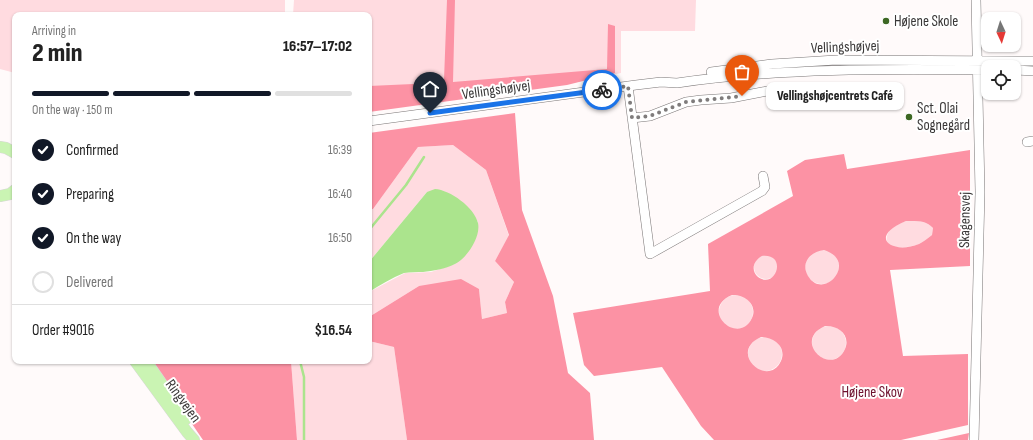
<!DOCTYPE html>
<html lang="en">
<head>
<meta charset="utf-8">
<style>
	body { margin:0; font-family:"Sofia Sans Condensed",sans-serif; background:#f6f6f6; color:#222; height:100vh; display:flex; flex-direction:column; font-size:15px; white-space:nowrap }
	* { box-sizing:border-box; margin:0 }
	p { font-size:13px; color:#767676 }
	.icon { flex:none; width:22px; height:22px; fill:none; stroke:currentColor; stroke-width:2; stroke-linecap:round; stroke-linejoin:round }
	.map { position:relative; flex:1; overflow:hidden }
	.panel { position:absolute; left:12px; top:12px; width:360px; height:352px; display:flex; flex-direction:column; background:#fff; border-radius:8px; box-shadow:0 1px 3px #0004 }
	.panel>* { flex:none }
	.needle { width:26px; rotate:176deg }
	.fabs { position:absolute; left:981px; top:12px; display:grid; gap:8px }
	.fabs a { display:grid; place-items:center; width:40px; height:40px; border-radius:8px; background:#fff; box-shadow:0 1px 3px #0004; font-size:20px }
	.pin { position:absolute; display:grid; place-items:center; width:34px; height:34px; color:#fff; margin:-41px -17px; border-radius:50% 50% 50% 0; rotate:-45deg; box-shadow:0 0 4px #0007 }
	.pin .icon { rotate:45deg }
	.courier { position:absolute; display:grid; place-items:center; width:40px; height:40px; margin:-20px; border:3px solid #1a73e8; border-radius:50%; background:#fff; color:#222; box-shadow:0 1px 5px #0007 }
	.bubble { position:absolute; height:28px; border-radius:8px; background:#fff; box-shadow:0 1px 3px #0004; font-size:13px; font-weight:800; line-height:28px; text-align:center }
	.head em { font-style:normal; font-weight:800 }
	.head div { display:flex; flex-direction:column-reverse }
	.head { display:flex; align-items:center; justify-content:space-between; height:68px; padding:0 20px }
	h1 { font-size:26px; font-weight:800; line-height:30px }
	.bar { display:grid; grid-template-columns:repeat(4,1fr); gap:6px 4px; align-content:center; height:48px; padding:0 20px }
	.bar i { height:5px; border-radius:3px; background:#e0e0e0 }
	.bar .selected { background:#111827 }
	.bar p { grid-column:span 4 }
	.line { display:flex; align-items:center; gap:10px; padding:0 20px; border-top:1px solid #e0e0e0 }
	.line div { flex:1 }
	ol { padding:0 20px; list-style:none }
	li { display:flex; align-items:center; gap:12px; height:44px }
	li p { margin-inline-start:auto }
	li .icon { padding:4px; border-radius:50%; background:#111827; color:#fff; stroke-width:4 }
	li:last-child { color:#767676 }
	li i { width:22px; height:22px; border:2px solid #e0e0e0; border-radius:50% }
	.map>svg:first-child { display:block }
	.green { fill:#ffdbe0 }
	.forest { fill:#fc92a4; fill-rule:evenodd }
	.water { fill:#abe48d }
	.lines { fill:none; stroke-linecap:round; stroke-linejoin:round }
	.stream { stroke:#abe48d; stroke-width:2.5 }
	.minor-casing { stroke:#7a7676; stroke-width:10 }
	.major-casing { stroke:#d8d7d7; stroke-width:12 }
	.minor { stroke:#fff; stroke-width:9 }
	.major { stroke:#caf4b3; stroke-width:11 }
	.done { stroke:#7f7c7c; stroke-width:4; stroke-dasharray:0 7.2 }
	.route { stroke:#1a73e8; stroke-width:5 }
	.poi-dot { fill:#3d6723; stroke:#fff; stroke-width:1.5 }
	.labels { text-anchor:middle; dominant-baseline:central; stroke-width:4; stroke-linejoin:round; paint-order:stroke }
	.poi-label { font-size:15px; fill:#3a3838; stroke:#fff; text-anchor:start }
	.street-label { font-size:15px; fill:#3a3838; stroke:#fff }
	.park-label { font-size:15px; fill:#6e102d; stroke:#fff }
</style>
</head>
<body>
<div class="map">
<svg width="1033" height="440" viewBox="0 0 1033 440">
	<rect width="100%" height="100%" fill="#fffafa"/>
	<!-- green -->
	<path class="green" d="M0,0h285v15h-270v58l-15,-4z
		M294,0h402l-1,31h-74v42l-43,9 -209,29v-96h-76z
		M453,145l33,25 23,66 -14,25 19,21 -9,20 2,11 -25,6 -3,-30 -60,-3 -50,31v-25l36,-19 26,-1 24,-8 23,-37v-5l-5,-8 -46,-22 -58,70v-52l4,-1 45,-62z
		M906,221c10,0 20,-1 27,7l-1,7c-5,4 -9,7 -13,9 -9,4 -36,7 -32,-8 1,-4 2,-6 5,-8 3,-3 9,-5 14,-7z
		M805 267a17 17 0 1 1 34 0a17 17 0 1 1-34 0Z
		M754 267a12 12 0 1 1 24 0a12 12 0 1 1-24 0Z
		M719 312a17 17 0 1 1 34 0a17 17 0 1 1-34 0Z
		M812 343a17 17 0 1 1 34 0a17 17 0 1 1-34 0Z
		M748 354a17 17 0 1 1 34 0a17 17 0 1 1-34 0Z
		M369,341l25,6 13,93h-110l-6,-79h78z"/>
	<!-- forest -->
	<path class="forest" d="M447,0h8l-2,82 154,-13 1,-45 7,2v47l-48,12 -198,27v-26l44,-2 31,-4z
		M515,113l7,97 31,86 15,77 22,20 4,47h-187l-13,-93 -25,-6v-24l50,-31 42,-7 18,10 3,30 25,-6 -2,-11 9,-20 -19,-21 14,-26 -23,-65 -33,-25 -35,2 -45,62 -4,1v-77z
		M970,150v116l-80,4 13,86 65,-2v71l-67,15h-187l-13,-14 -39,-59 -68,9 -10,-11 -11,-52 137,-22 -2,-47 85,-48 -6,-25 18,-11 39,-6 3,15zM906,221c10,0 20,-1 27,7l-1,7c-5,4 -9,7 -13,9 -27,11 -52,-7 -13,-23zM824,250c35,11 0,52 -16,26 -8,-13 3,-25 16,-26zM762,256c26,-3 14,34 -4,21 -8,-7 -4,-17 4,-21zM732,295c13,-1 26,10 20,23 -14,29 -54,-9 -20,-23zM825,326c13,-1 26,9 20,23 -13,29 -54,-8 -20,-23zM761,337c13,0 26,10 20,24 -13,28 -54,-9 -20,-24z
		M149,361h142l6,79h-94z
		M969,433l-1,7h-31z"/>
	<!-- water -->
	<path class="water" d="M435,189c15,1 39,18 43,34 3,14 -11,35 -23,41 -10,5 -22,7 -32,8 -6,0 -13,0 -19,1 -12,5 -24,12 -35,19v-30l58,-70z"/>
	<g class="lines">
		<!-- stream -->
		<path class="stream" d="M369,230l37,-45 18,-28
			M300,361l4,16v63"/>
		<!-- minor casing -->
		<g class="minor-casing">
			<path id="minor" d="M1014,70l19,1
				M711,72l61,-8 64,-4 197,1
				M628,86l22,168 112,-63 3,-4 -2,-11
				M632,118l18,-2 36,-14 15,-2 30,-2 36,-7 50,-3
				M369,121l267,-36 25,-3 16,1c103,-15 207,-14 311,-13
				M1027,142l6,-1
				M974,440l6,-248 -4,-192"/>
		</g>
		<!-- major casing -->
		<g class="major-casing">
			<path id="major" d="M0,147l6,1 9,5
				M0,196l10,-2 5,-4
				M135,361l52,71 7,8
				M146,361l40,58"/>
		</g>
		<!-- minor -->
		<use href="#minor" class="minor"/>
		<!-- major -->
		<use href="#major" class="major"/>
	</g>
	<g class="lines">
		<!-- done -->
		<path class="done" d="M602,90l26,-4 4,32 18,-2 36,-14 56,-6"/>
		<!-- route -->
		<path class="route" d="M430,113l172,-23"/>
	</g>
	<!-- markers -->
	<g class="poi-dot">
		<circle cx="886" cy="21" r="4"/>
		<circle cx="909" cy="117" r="4"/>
	</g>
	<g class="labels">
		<!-- poi labels -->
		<g class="poi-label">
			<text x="894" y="21">Højene Skole</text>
			<text x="917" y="108">Sct. Olai<tspan x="917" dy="17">Sognegård</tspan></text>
		</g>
		<!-- street labels -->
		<g class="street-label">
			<text transform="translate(845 47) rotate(-2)">Vellingshøjvej</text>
			<text transform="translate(496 90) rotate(-8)">Vellingshøjvej</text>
			<text transform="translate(965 220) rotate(-89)">Skagensvej</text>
			<text transform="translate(183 401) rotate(54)">Ringvejen</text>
		</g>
		<!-- park labels -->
		<g class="park-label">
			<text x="872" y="392">Højene Skov</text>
		</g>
	</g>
</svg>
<div class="fabs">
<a><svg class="needle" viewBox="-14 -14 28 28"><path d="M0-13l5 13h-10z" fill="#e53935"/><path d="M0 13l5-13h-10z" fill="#767676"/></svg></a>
<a><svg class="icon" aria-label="locate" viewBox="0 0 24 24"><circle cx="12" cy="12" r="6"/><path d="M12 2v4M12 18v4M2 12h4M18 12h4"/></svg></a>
</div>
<div class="pin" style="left:742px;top:96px;background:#ea580c"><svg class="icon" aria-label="bag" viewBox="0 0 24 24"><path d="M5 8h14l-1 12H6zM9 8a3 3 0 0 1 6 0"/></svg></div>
<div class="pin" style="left:430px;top:113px;background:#1f2937"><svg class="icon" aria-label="home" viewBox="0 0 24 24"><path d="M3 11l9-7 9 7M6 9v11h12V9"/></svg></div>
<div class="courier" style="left:602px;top:90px"><svg class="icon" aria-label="bike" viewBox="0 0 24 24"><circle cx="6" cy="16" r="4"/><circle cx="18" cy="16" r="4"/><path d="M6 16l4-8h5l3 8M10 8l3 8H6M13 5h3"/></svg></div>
<div class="bubble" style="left:766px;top:82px;width:138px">Vellingshøjcentrets Café</div>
<section class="panel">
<div class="head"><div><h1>2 min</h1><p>Arriving in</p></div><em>16:57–17:02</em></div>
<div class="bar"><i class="selected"></i><i class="selected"></i><i class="selected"></i><i></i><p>On the way · 150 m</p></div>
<ol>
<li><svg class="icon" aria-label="check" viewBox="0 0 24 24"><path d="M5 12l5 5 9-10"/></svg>Confirmed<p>16:39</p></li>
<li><svg class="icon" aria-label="check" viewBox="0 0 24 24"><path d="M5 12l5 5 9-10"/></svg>Preparing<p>16:40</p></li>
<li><svg class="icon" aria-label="check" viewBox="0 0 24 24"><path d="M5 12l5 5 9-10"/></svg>On the way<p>16:50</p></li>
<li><i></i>Delivered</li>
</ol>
<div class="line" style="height:52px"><div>Order #9016</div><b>$16.54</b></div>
</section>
</div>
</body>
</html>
